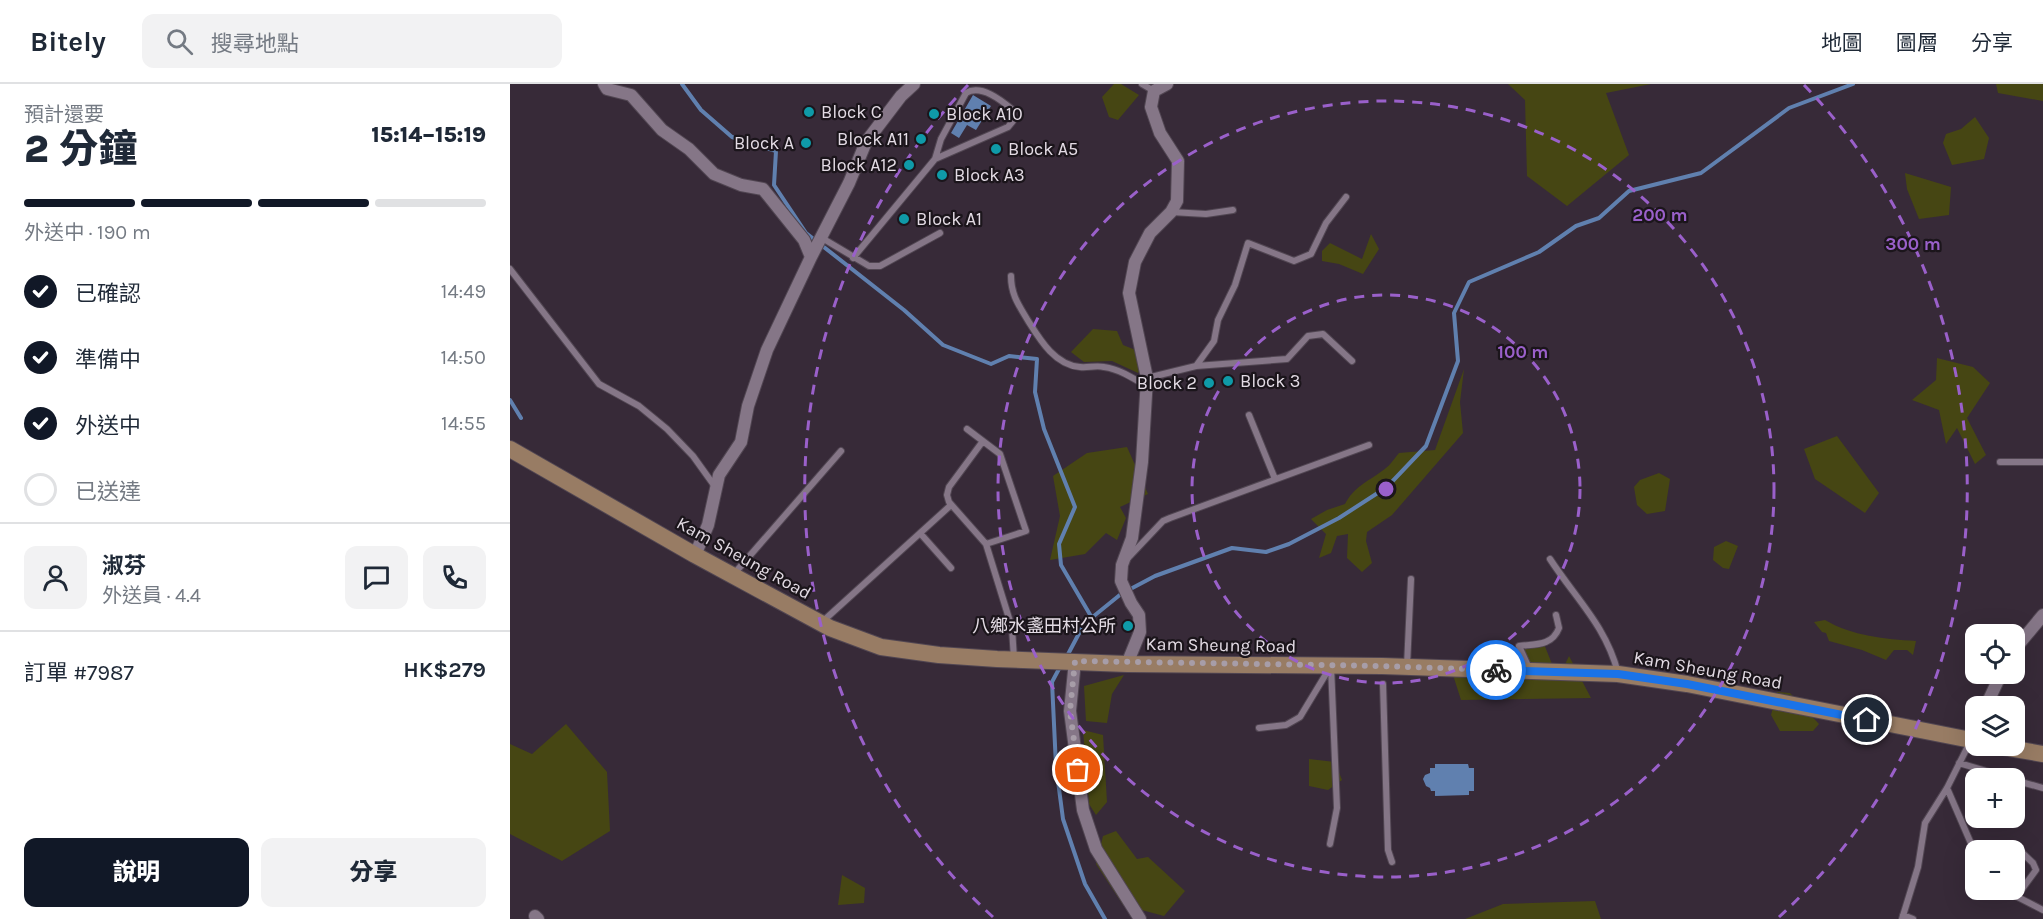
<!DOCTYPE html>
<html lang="zh-TW">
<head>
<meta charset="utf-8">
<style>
	body { margin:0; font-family:Karla,"Noto Sans TC",sans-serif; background:#f2f2f3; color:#1f2937; height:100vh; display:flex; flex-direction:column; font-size:22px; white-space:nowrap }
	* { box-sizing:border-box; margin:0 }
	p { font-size:20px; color:#747a83 }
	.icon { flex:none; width:33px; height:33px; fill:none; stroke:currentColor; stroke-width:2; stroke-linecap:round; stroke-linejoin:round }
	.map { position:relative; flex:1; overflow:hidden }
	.sheet { display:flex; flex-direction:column; background:#fff; width:510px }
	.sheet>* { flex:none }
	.fabs { position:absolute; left:1455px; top:540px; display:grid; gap:12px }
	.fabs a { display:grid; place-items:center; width:60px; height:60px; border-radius:12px; background:#fff; box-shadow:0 6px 24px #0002; font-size:30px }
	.pin { position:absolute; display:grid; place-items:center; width:51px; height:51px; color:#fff; margin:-26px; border:3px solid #fff; border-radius:50%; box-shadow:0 2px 6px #0007 }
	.courier { position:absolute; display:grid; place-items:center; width:60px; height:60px; margin:-30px; border:4px solid #1a73e8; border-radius:50%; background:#fff; color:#222; box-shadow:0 2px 8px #0007 }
	.summary em { font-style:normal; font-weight:800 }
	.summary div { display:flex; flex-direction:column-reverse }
	.summary { display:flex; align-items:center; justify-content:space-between; height:102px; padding:0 24px }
	h1 { font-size:39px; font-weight:800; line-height:45px }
	.bar { display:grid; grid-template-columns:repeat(4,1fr); gap:9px 6px; align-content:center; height:72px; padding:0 24px }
	.bar i { height:8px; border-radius:4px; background:#e0e1e3 }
	.bar .on { background:#111827 }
	.bar p { grid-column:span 4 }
	.line { display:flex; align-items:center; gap:15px; padding:0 24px; border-top:2px solid #e0e1e3 }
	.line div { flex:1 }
	.round { display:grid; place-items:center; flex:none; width:63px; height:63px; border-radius:12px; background:#f2f2f3 }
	ol { padding:0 24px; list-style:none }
	li { display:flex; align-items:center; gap:18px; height:66px }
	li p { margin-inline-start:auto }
	li .icon { padding:6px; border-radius:50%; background:#111827; color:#fff; stroke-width:4 }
	li:last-child { color:#747a83 }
	li i { width:33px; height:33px; border:3px solid #e0e1e3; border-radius:50% }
	.primary-button { display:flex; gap:12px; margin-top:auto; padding:12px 24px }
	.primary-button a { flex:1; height:69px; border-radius:12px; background:#111827; color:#fff; font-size:24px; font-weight:800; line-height:69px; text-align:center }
	.primary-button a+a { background:#f2f2f3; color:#1f2937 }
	header { display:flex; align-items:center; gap:36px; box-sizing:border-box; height:84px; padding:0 30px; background:#fff; border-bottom:2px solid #e0e1e3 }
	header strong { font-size:28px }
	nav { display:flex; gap:33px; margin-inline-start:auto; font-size:21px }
	.search { width:420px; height:54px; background:#f2f2f3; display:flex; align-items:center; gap:15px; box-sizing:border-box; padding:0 21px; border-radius:12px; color:#747a83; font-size:22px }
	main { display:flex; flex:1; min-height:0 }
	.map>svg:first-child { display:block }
	.green { fill:#464613 }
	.water { fill:#6080af }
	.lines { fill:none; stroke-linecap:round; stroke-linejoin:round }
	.stream { stroke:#6080af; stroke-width:4 }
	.lane-casing { stroke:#514652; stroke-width:8 }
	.street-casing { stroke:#514652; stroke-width:14 }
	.secondary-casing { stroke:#514652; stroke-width:18 }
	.lane { stroke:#857687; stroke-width:6 }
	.street { stroke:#857687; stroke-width:12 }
	.secondary { stroke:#987c64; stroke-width:16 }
	.done { stroke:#a79da8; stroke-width:6; stroke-dasharray:0 10.8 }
	.route { stroke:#1a73e8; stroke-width:8 }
	.ring { fill:none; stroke:#9a60ca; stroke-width:3; stroke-dasharray:10 8 }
	.culture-dot { fill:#0f9aa8; stroke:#1b151b; stroke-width:2 }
	.labels { text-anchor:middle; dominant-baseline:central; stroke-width:4.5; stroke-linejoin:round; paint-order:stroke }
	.poi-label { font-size:18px; fill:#e3dbe4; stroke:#1b151b; text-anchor:start }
	.street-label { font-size:18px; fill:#e3dbe4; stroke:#1b151b }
	.centre { fill:#9a60ca; stroke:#1b151b; stroke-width:3 }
	.ring-label { font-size:18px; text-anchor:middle; font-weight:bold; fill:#9a60ca; stroke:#1b151b; stroke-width:4.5; stroke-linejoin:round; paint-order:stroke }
</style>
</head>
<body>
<header>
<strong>Bitely</strong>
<div class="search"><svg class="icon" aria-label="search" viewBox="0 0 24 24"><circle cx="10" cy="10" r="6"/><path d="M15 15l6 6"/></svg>搜尋地點</div>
<nav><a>地圖</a><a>圖層</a><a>分享</a></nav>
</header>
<main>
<section class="sheet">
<div class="summary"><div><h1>2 分鐘</h1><p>預計還要</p></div><em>15:14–15:19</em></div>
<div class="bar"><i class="on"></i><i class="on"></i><i class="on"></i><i></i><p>外送中 · 190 m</p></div>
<ol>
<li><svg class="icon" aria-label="check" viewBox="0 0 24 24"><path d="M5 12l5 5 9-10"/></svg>已確認<p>14:49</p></li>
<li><svg class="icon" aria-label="check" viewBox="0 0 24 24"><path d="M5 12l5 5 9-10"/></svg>準備中<p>14:50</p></li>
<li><svg class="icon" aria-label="check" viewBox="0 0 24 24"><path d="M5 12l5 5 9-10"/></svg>外送中<p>14:55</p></li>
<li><i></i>已送達</li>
</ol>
<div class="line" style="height:108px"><a class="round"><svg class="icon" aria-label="person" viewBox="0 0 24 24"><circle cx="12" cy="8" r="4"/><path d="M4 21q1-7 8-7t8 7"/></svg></a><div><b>淑芬</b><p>外送員 · 4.4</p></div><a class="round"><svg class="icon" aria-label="chat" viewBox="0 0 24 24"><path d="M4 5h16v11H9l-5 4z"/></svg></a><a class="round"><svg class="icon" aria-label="phone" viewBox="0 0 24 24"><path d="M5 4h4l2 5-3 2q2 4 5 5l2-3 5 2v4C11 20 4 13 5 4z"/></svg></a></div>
<div class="line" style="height:78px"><div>訂單 #7987</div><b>HK$279</b></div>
<div class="primary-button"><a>說明</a><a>分享</a></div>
</section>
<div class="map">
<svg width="1533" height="835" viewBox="0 0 1533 835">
	<rect width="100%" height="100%" fill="#372a38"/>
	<!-- green -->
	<path class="green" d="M604,0h7l18,11 -21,25 -9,-3 -7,-20z
		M998,0h143l-45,9 23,62 -62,51 -40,-30 -2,-76z
		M1486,0h47v17l-45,-8z
		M1465,33l14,21 -5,21 -32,6 -9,-22 3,-9 15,-5z
		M1395,89l46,14 -2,28 -30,4 -12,-30z
		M861,150l8,15 -16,25 -24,-10 -17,-3v-10l8,-8 32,16z
		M583,245l24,2 6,14 25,10 -10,18 -26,-12 -28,1 -13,-10z
		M1427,274l36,9 17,16 -23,35 19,37 -11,9 -18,-36 -11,16 -7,-34 -27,-10 24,-20z
		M954,285l-4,33 3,31 -71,82 -25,17 -1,9 6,22 -10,9 -15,-14 1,-24 -11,2 -6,17 -12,5 7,-24 -15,-15 16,-9 18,-6c9,-17 22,-22 37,-33 7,-4 12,-12 17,-18l36,-3z
		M1327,352l42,57 -14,20 -50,-34 -11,-30z
		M617,363l21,47 -28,13 6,11 -9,22 -11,-7 -21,21 -35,6 10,-44 -7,-40 34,-23z
		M1149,389l11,6 -5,32 -18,3 -10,-9 -3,-18 6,-7z
		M1216,457l12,5 -9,23 -6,-1 -10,-8 1,-13z
		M1315,536c27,16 60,19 91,21l-3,14 -6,-5h-13l-8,10 -24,-10 -33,-9 -3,-8 -4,-1 -8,-10z
		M1034,560l14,35 11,-23 22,42 -130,2 -8,-25 55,4 -7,-23 15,2 8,-12z
		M614,591l-12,19 -5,29 -21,-2 -2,-35z
		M1267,608l13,1 29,31 -6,7h-33l-9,-16z
		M56,640l41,48 3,59 -48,30 -52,-27v-90l22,10z
		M573,646l20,5 4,67 -11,13 -7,-11z
		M799,675l26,3 7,18 -14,10 -19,-4z
		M606,747l21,28 11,-2 37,34 -21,25 -41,-11 -27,-41 7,-28z
		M332,791l23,13 -1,15 -26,2z
		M1085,817l6,18h-136l38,-15z"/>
	<!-- water -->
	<path class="water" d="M463,11l18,11 -15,24 -9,-5 -8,13 -8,-5z
		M925,680h33l1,4h5v23h-5v4l-34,1v-5h-4l-1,-3 -4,-2 -3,-7 2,-4 5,-2v-5h5z"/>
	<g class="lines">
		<!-- stream -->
		<path class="stream" d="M172,0l19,26 31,27 44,14 -2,34 32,48 98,77 39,35 48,19 18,-8 28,3 -2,33 9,37 31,78 -16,37 2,21 31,53
			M0,316l11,18
			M556,574l18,-34 37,-30 34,-18 77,-28 34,4 23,-8 50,-26 48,-31 39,-41 32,-85 -4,-48 15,-31 70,-30 37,-26 23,-8 30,-27 72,-18 88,-65 64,-24
			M550,583l-8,15 4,84 7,53 22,65 20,35"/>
		<!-- lane casing -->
		<g class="lane-casing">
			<path id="lane" d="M632,0l12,7
				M661,128l35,2 27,-4
				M312,154l47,28h11l60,-33
				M343,174l82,-99 6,-20 25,-46c15,-9 35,7 47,17v11l-5,6 -73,32
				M0,185l89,115 40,22 28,23 26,27 23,32
				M501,192c0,18 7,28 16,43 12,19 27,46 53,48 8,1 16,-2 24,0 15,2 29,11 42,19
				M686,282l91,-7 21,-23 15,-2 29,27
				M637,294l49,-12 18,-25 4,-21 17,-35 13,-42 46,18 17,-7 15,-31 20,-26
				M739,331l26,64
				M457,345l33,25 26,77 -40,13
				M473,357l-34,46 -2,8 2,7 37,42 26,84 2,31
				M1490,378h43
				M410,449l31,35
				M618,474l35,-37 7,-3 199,-73
				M1040,475c26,40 56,67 68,114
				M223,491l108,-124
				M312,538l129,-117
				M897,582l4,-87
				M1019,584l-10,-22c17,-2 33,0 40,-18l-3,-13
				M873,600l5,166 4,12
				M749,644l27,-3 14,-8 29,-48
				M1449,679l51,15
				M1504,696l29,8
				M1437,704l29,67
				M820,760l7,-36 -6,-142
				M1504,761l19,18 3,7 -19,26
				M1494,806l39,20
				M1393,831l10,4
				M1392,835l16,-52 7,-44 22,-35 23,-46"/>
		</g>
		<!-- street casing -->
		<g class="street-casing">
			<path id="street" d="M94,0l3,5 24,6 31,35 27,19 25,25 27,11 22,4 41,51 7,17
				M185,471l13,-30 11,-50 22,-33 7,-36 19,-56 44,-93 38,-74 17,-41 35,-46 13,-12
				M1504,566l29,-35
				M565,577l-5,50 13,99 13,39 44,70
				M617,580l13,-32 -1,-17 -8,-12 -10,-22 1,-16 10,-27 10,-76 5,-84 -18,-85 6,-31 15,-29 21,-21 6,-11 1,-40 -18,-28 -9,-26 3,-16 13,-7
				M1476,622l15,-32
				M25,832l3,3"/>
		</g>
		<!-- secondary casing -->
		<g class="secondary-casing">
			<path id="secondary" d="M0,365l185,106 135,73 51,19 58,8 58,4 130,5 255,2 236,8 69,10 289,57
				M1487,662l46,8"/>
		</g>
		<!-- lane -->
		<use href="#lane" class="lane"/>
		<!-- street -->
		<use href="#street" class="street"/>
		<!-- secondary -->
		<use href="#secondary" class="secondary"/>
	</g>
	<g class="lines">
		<!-- done -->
		<path class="done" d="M568,686l-8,-59 5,-50 307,5 114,4"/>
		<!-- route -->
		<path class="route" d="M986,586l122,4 69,10 180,36"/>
	</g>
	<!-- distance rings -->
	<g class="ring">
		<circle cx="876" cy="405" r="194"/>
		<circle cx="876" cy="405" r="388"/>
		<path d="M483 833A581 581 0 0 1 458 1M1294 1A581 581 0 0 1 1269 833"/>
	</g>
	<!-- markers -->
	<g class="culture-dot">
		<circle cx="299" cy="28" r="6"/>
		<circle cx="424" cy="30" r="6"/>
		<circle cx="411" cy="55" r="6"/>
		<circle cx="296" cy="59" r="6"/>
		<circle cx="486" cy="65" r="6"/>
		<circle cx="399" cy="81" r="6"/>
		<circle cx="432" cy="91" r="6"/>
		<circle cx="394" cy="135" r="6"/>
		<circle cx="718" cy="297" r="6"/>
		<circle cx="699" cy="299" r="6"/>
		<circle cx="618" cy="542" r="6"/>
	</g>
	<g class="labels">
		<!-- poi labels -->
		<g class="poi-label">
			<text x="311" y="28">Block C</text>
			<text x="436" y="30">Block A10</text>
			<text x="399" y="55" text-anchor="end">Block A11</text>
			<text x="284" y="59" text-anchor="end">Block A</text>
			<text x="498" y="65">Block A5</text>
			<text x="387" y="81" text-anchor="end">Block A12</text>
			<text x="444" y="91">Block A3</text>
			<text x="406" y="135">Block A1</text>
			<text x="730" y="297">Block 3</text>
			<text x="687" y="299" text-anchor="end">Block 2</text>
			<text x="606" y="542" text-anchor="end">八鄉水盞田村公所</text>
		</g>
		<!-- street labels -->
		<g class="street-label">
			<text transform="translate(234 474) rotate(29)">Kam Sheung Road</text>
			<text transform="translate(711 561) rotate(1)">Kam Sheung Road</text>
			<text transform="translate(1198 586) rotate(10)">Kam Sheung Road</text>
		</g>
	</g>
	<circle cx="876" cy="405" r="9" class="centre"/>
	<g class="ring-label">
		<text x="1150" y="137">200 m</text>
		<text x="1403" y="166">300 m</text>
		<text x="1013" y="274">100 m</text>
	</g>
</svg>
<div class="fabs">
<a><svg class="icon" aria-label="locate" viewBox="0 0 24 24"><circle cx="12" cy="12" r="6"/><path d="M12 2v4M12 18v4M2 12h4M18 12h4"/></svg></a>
<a><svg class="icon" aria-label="layers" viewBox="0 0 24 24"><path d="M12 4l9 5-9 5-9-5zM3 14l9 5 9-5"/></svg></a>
<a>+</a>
<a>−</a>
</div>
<div class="pin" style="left:568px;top:686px;background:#ea580c"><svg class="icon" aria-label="bag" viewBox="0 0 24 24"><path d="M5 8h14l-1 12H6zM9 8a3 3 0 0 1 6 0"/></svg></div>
<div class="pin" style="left:1357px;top:636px;background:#1f2937"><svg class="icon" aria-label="home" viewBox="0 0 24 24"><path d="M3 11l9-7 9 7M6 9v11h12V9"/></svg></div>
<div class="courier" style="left:986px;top:586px"><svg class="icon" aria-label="bike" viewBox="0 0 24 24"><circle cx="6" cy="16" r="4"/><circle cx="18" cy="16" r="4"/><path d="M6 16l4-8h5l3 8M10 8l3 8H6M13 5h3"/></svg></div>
</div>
</main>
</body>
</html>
